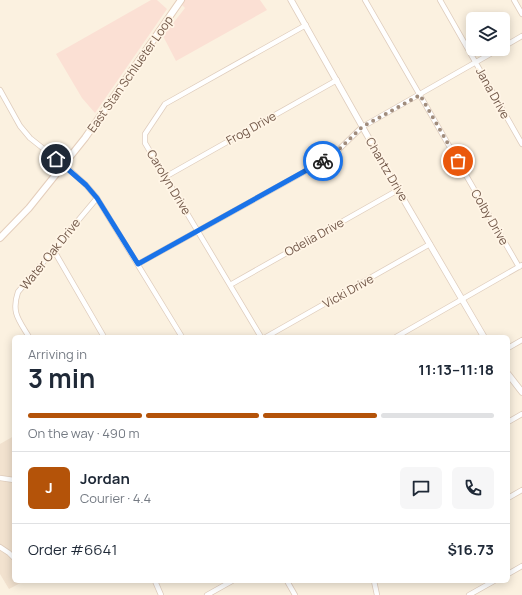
<!DOCTYPE html>
<html lang="en">
<head>
<meta charset="utf-8">
<style>
	body { margin:0; font-family:Manrope,sans-serif; background:#f6f6f7; color:#1f2937; height:100vh; display:flex; flex-direction:column; font-size:15px; white-space:nowrap }
	* { box-sizing:border-box; margin:0 }
	p { font-size:13px; color:#747a83 }
	.icon { flex:none; width:22px; height:22px; fill:none; stroke:currentColor; stroke-width:2; stroke-linecap:round; stroke-linejoin:round }
	.map { position:relative; flex:1; overflow:hidden }
	.sheet { position:absolute; left:12px; top:335px; width:498px; height:248px; display:flex; flex-direction:column; background:#fff; border-radius:6px; box-shadow:0 2px 10px #0003 }
	.sheet>* { flex:none }
	.controls { position:absolute; left:466px; top:12px; display:grid; gap:8px }
	.controls a { display:grid; place-items:center; width:44px; height:44px; border-radius:6px; background:#fff; box-shadow:0 2px 10px #0003; font-size:20px }
	.pin { position:absolute; display:grid; place-items:center; width:34px; height:34px; color:#fff; margin:-17px; border:2px solid #fff; border-radius:50%; box-shadow:0 1px 4px #0007 }
	.courier { position:absolute; display:grid; place-items:center; width:40px; height:40px; margin:-20px; border:3px solid #1a73e8; border-radius:50%; background:#fff; color:#222; box-shadow:0 1px 5px #0007 }
	.headline em { font-style:normal; font-weight:700 }
	.headline div { display:flex; flex-direction:column-reverse }
	.headline { display:flex; align-items:center; justify-content:space-between; height:68px; padding:0 16px }
	h1 { font-size:26px; font-weight:700; line-height:30px }
	.bar { display:grid; grid-template-columns:repeat(4,1fr); gap:6px 4px; align-content:center; height:48px; padding:0 16px }
	.bar i { height:5px; border-radius:3px; background:#e0e1e3 }
	.bar .active { background:#b45309 }
	.bar p { grid-column:span 4 }
	.line { display:flex; align-items:center; gap:10px; padding:0 16px; border-top:1px solid #e0e1e3 }
	.line div { flex:1 }
	.round { display:grid; place-items:center; flex:none; width:42px; height:42px; border-radius:6px; background:#f6f6f7 }
	.map>svg:first-child { display:block }
	.residential { fill:#f2e2cf }
	.commercial { fill:#fbe0d4 }
	.lines { fill:none; stroke-linecap:round; stroke-linejoin:round }
	.minor-casing { stroke:#dfcdbd; stroke-width:6 }
	.tertiary-casing { stroke:#dfcdbd; stroke-width:7 }
	.secondary-casing { stroke:#e4cebb; stroke-width:8 }
	.minor { stroke:#fff; stroke-width:4.5 }
	.tertiary { stroke:#fff; stroke-width:5.5 }
	.secondary { stroke:#fff; stroke-width:6 }
	.done { stroke:#a18d7d; stroke-width:4; stroke-dasharray:0 7.2 }
	.route { stroke:#1a73e8; stroke-width:5 }
	.labels { text-anchor:middle; dominant-baseline:central; stroke-width:3.5; stroke-linejoin:round; paint-order:stroke }
	.street-label { font-size:12px; fill:#715748; stroke:#fff5e6 }
</style>
</head>
<body>
<div class="map">
<svg width="522" height="595" viewBox="0 0 522 595">
	<rect width="100%" height="100%" fill="#fbf1e0"/>
	<!-- residential -->
	<path class="residential" d="M14,436v145h10l-15,8 -9,-15v-130z"/>
	<!-- commercial -->
	<path class="commercial" d="M151,0h6l10,9 -72,104 -13,-15 -26,-44z
		M177,0h83l7,10 -91,51 -13,-25 22,-28z"/>
	<g class="lines">
		<!-- minor casing -->
		<g class="minor-casing">
			<path id="minor" d="M365,0l154,267
				M440,0l82,144
				M514,0l8,14
				M503,47l19,-11
				M0,90l20,36 10,12 34,27 22,20 11,13 85,139
				M165,177l172,-97
				M53,249l51,88
				M138,264l193,-107 31,-30 137,-78
				M230,285l168,-95
				M29,337c-10,-17 -18,-24 -11,-45l79,-94
				M261,337l-116,-194v-9l20,-30 141,-79
				M266,337l164,-93
				M396,337l126,-72
				M508,348l14,-8
				M508,422l14,-8
				M0,478l14,2
				M508,498l14,-8
				M0,547l9,6 5,5
				M508,574l14,-8
				M155,581l6,14
				M287,581l8,14
				M374,581l3,14
				M207,595l25,-14
				M469,595l25,-14"/>
		</g>
		<!-- tertiary casing -->
		<g class="tertiary-casing">
			<path id="tertiary" d="M291,0l107,190 86,147
				M508,374l14,18"/>
		</g>
		<!-- secondary casing -->
		<g class="secondary-casing">
			<path id="secondary" d="M0,238l29,-30 56,-70 96,-138"/>
		</g>
		<!-- minor -->
		<use href="#minor" class="minor"/>
		<!-- tertiary -->
		<use href="#tertiary" class="tertiary"/>
		<!-- secondary -->
		<use href="#secondary" class="secondary"/>
	</g>
	<g class="lines">
		<!-- done -->
		<path class="done" d="M323,161l8,-4 31,-30 58,-32 38,66"/>
		<!-- route -->
		<path class="route" d="M56,159l30,26 11,13 41,66 185,-103"/>
	</g>
	<g class="labels">
		<!-- street labels -->
		<g class="street-label">
			<text transform="translate(130 74) rotate(-55)">East Stan Schlueter Loop</text>
			<text transform="translate(493 93) rotate(61)">Jana Drive</text>
			<text transform="translate(251 128) rotate(-29)">Frog Drive</text>
			<text transform="translate(387 169) rotate(60)">Chantz Drive</text>
			<text transform="translate(169 182) rotate(59)">Carolyn Drive</text>
			<text transform="translate(490 217) rotate(60)">Colby Drive</text>
			<text transform="translate(314 237) rotate(-29)">Odelia Drive</text>
			<text transform="translate(50 254) rotate(-51)">Water Oak Drive</text>
			<text transform="translate(348 291) rotate(-29)">Vicki Drive</text>
		</g>
	</g>
</svg>
<div class="controls">
<a><svg class="icon" aria-label="layers" viewBox="0 0 24 24"><path d="M12 4l9 5-9 5-9-5zM3 14l9 5 9-5"/></svg></a>
</div>
<div class="pin" style="left:458px;top:161px;background:#ea580c"><svg class="icon" aria-label="bag" viewBox="0 0 24 24"><path d="M5 8h14l-1 12H6zM9 8a3 3 0 0 1 6 0"/></svg></div>
<div class="pin" style="left:56px;top:159px;background:#1f2937"><svg class="icon" aria-label="home" viewBox="0 0 24 24"><path d="M3 11l9-7 9 7M6 9v11h12V9"/></svg></div>
<div class="courier" style="left:323px;top:161px"><svg class="icon" aria-label="bike" viewBox="0 0 24 24"><circle cx="6" cy="16" r="4"/><circle cx="18" cy="16" r="4"/><path d="M6 16l4-8h5l3 8M10 8l3 8H6M13 5h3"/></svg></div>
<section class="sheet">
<div class="headline"><div><h1>3 min</h1><p>Arriving in</p></div><em>11:13–11:18</em></div>
<div class="bar"><i class="active"></i><i class="active"></i><i class="active"></i><i></i><p>On the way · 490 m</p></div>
<div class="line" style="height:72px"><b class="round" style="background:#b45309;color:#fff">J</b><div><b>Jordan</b><p>Courier · 4.4</p></div><a class="round"><svg class="icon" aria-label="chat" viewBox="0 0 24 24"><path d="M4 5h16v11H9l-5 4z"/></svg></a><a class="round"><svg class="icon" aria-label="phone" viewBox="0 0 24 24"><path d="M5 4h4l2 5-3 2q2 4 5 5l2-3 5 2v4C11 20 4 13 5 4z"/></svg></a></div>
<div class="line" style="height:52px"><div>Order #6641</div><b>$16.73</b></div>
</section>
</div>
</body>
</html>
